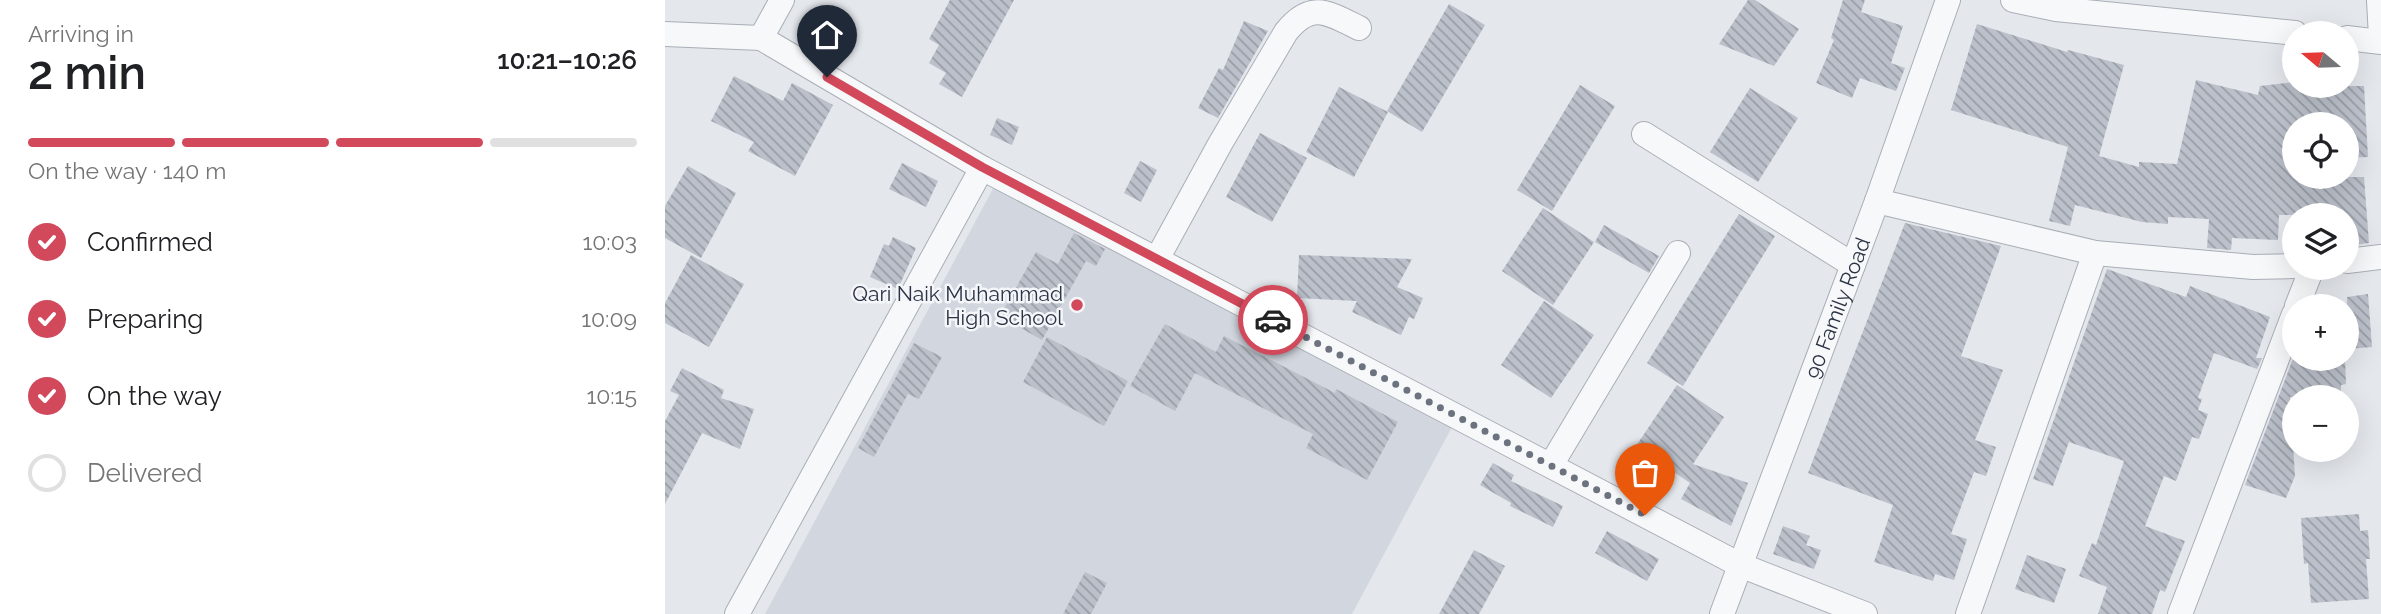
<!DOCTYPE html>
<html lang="en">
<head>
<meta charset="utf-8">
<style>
	body { margin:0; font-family:Raleway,sans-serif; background:#f6f6f6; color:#202124; height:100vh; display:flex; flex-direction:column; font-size:26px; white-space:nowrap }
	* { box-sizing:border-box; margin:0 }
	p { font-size:23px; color:#757577 }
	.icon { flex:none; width:38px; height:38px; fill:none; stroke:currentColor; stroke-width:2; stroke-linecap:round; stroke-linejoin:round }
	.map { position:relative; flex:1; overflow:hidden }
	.side { display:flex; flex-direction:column; background:#fff; width:665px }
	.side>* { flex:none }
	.needle { width:46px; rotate:289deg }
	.controls { position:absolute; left:1617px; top:21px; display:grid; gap:14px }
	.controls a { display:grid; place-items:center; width:77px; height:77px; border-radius:50%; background:#fff; box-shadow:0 7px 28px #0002; font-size:35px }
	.pin { position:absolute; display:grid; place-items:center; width:60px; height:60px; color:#fff; margin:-72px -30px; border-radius:50% 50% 50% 0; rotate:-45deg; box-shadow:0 0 7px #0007 }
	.pin .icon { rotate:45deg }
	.courier { position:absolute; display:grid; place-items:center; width:70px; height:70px; margin:-35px; border:5px solid #d1495b; border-radius:50%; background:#fff; color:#222; box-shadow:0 2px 9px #0007 }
	.headline em { font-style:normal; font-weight:600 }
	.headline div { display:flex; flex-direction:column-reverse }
	.headline { display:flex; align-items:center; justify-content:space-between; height:119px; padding:0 28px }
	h1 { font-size:46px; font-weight:600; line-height:52px }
	.bar { display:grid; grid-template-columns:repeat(4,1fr); gap:10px 7px; align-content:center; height:84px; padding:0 28px }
	.bar i { height:9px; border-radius:5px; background:#e0e0e0 }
	.bar .selected { background:#d1495b }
	.bar p { grid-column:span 4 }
	ol { padding:0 28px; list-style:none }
	li { display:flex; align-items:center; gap:21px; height:77px }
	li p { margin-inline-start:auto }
	li .icon { padding:7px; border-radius:50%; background:#d1495b; color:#fff; stroke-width:4 }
	li:last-child { color:#757577 }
	li i { width:38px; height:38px; border:4px solid #e0e0e0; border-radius:50% }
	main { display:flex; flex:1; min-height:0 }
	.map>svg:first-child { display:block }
	.built { fill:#d2d6de }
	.building { fill:url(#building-back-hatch) }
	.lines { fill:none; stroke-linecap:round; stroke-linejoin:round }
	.minor-casing { stroke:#a9aeb7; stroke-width:26 }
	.minor { stroke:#f7f8fa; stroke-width:24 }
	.done { stroke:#6c737f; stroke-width:7; stroke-dasharray:0 12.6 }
	.route { stroke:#d1495b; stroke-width:9 }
	.poi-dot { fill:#d1495b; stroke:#f4f6f9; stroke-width:2.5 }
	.labels { text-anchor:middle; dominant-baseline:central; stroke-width:5; stroke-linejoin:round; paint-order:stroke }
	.poi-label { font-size:21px; fill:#2b3445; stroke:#f4f6f9; text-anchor:end }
	.street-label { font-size:21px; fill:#2b3445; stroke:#f4f6f9 }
</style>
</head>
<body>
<main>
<section class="side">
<div class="headline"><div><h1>2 min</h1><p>Arriving in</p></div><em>10:21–10:26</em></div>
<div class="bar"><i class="selected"></i><i class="selected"></i><i class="selected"></i><i></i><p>On the way · 140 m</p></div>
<ol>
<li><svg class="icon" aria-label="check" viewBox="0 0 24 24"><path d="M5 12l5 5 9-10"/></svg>Confirmed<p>10:03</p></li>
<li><svg class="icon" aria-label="check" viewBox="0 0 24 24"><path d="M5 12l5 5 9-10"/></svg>Preparing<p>10:09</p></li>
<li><svg class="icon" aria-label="check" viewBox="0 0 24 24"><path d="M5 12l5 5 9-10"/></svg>On the way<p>10:15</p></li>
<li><i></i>Delivered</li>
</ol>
</section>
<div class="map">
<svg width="1716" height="614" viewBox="0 0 1716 614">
	<defs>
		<pattern id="building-back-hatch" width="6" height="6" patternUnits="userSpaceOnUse" patternTransform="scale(1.75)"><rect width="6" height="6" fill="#bbc0ca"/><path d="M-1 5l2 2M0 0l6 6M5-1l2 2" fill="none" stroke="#989da6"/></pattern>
	</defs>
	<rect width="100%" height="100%" fill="#e4e7ec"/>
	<!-- built -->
	<path class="built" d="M331,183l456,244 -100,187h-587z"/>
	<!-- building -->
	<path class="building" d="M285,0h64l-52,97 -23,-13 7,-11 -17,-10 10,-18 -10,-6z
		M1083,0h7l44,29 -25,37 -55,-22z
		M1178,0h22l-4,12 42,14 -12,37 14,5 -9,23 -36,-13 -8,20 -36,-15 18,-43 -3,-2z
		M784,4l36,21 -63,107 -35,-21z
		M579,21l24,10 -50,87 -20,-10 21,-40 4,2z
		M1312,24l90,28 1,-2 56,15 -25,91 40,11v-5l38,2 19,-84 62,15 2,-9 34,-4v4h70l4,71 -21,1v-34h-53v53h70l5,66 -22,3v-31h-68l-1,25 -46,-2 -1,12 -24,-2 2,-29 -41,-2v7l-26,-2 -67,-17 -5,21 -21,-5 19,-74 -117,-37z
		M69,76l49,25 9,-18 41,22 -38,71 -47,-25 6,-9 -43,-21z
		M915,85l35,21 -63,105 -35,-21z
		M674,87l49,25 -34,65 -48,-25z
		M1085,88l48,30 -40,64 -48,-30z
		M332,118l22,9 -7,18 -22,-10z
		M595,133l47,25 -35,64 -46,-25z
		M475,161l17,9 -16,32 -17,-9z
		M237,163l36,18 -12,26 -37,-18z
		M23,166l48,27 -35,65 -36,-20v-32z
		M878,208l51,34 -41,63 -51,-34z
		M1074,214l36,22 -92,150 -36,-23z
		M1240,223l96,23 -40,110 42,14 -28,70 21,7 -10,29 -12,-4 -23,62 16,5 -13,41 -19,-6 -2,7 -59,-19 19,-57 -85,-32z
		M939,225l55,31 -10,17 -54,-31z
		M409,233l31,16 -9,17 -10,-5 -44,79 -42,-24 36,-64 22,12z
		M228,237l23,11 -18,41 -28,-12 14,-33 5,2z
		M26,255l53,29 -35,63 -44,-24v-20z
		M634,255l113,4 -15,28 26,11 -9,21 -5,-2 -8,18 -49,-23 5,-11 -60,-3z
		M1442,269l79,28 4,-11 80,31 -14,41h6l-5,11 -43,-16 -16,45 4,1 -4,11 10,4 -9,25 -7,-2 -16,44 -12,-5 -19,50 40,15 -20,51 -5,-2 -8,24h-54l9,-27 -28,-11 13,-33 4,2 28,-84 -55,-19 -16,44 -20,-7z
		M1703,294l4,53 -25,2v-52z
		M879,301l50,34 -43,63 -50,-33z
		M500,324l51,28 8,-16 111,57 1,-4 62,33 -31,58 -61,-32 7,-14 -118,-61 -20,38 -45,-25z
		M382,337l81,44 -24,45 -81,-44z
		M249,343l28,14 -23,42 -11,-5 -34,63 -16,-9z
		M1629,356v3h51l1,25 -5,1v12h-51l5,79 -9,22 -41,-13z
		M17,368l42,22 -3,8 33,11 -14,40 -38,-16 -37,71v-83l14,-26 -9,-4z
		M1012,385l47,32 -31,47 55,19 -17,43 -50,-27 9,-16 -54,-37z
		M828,463l21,12 -3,6 52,25 -10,21 -43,-21 1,-3 -31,-18z
		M1694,514l1,17 8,-1 2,29h-4l3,40 -58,4 -3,-40 -4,1 -3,-46z
		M1118,526l27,10 -4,9 15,5 -7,19 -41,-15z
		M942,531l52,28 -12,22 -52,-28z
		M809,550l31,16 -26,48h-40z
		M1362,555l39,14 -12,34 -39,-14z
		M420,572l22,11 -16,31h-28z"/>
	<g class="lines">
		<!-- minor casing -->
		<g class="minor-casing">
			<g id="minor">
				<path d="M1348,0l43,9 239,24"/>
				<path d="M1714,0l2,37"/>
				<path d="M0,34l96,4 221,130 758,397 125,49"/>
				<path d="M96,38l21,-38"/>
				<path d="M1682,38l34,4"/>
				<path d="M979,134l209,131"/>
				<path d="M1212,201l218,52 158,14 41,-1"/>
				<path d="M492,259l63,-115 66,-112c25,-31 41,-20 73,-4"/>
				<path d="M1682,261l34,-4"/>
				<path d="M1632,306l15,-38"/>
				<path d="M886,465l127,-212"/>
				<path d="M72,614l245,-446"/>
				<path id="s1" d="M1057,614l155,-413 71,-201"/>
				<path d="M1303,614l127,-361"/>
				<path d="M1515,614l114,-300"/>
			</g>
		</g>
		<!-- minor -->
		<use href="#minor" class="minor"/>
	</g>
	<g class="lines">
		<!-- done -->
		<path class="done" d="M608,320l372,195"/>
		<!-- route -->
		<path class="route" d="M162,77l155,90 291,153"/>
	</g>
	<!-- markers -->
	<circle class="poi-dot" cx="412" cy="305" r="7"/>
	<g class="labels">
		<!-- poi labels -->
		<g class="poi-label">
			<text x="398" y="293">Qari Naik Muhammad<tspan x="398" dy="24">High School</tspan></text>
		</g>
		<!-- street labels -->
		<g class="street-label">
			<text stroke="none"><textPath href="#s1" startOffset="327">90 Family Road</textPath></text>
		</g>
	</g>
</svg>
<div class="controls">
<a><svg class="needle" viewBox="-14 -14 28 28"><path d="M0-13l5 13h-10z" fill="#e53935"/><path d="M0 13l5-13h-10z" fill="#757577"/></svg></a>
<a><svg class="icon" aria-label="locate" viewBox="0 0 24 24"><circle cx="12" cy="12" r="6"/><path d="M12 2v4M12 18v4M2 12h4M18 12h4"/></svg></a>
<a><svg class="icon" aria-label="layers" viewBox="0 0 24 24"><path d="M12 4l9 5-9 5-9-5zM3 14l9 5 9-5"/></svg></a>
<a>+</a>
<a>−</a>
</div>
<div class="pin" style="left:980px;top:515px;background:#ea580c"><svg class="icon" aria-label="bag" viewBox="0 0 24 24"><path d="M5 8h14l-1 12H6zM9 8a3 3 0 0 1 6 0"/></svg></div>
<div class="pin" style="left:162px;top:77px;background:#1f2937"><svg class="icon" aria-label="home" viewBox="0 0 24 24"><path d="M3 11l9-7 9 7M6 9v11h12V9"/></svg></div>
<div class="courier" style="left:608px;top:320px"><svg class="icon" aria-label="car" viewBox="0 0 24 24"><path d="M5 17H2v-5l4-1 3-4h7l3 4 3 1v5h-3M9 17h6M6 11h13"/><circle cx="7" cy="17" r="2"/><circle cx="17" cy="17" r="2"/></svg></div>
</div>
</main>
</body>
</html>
